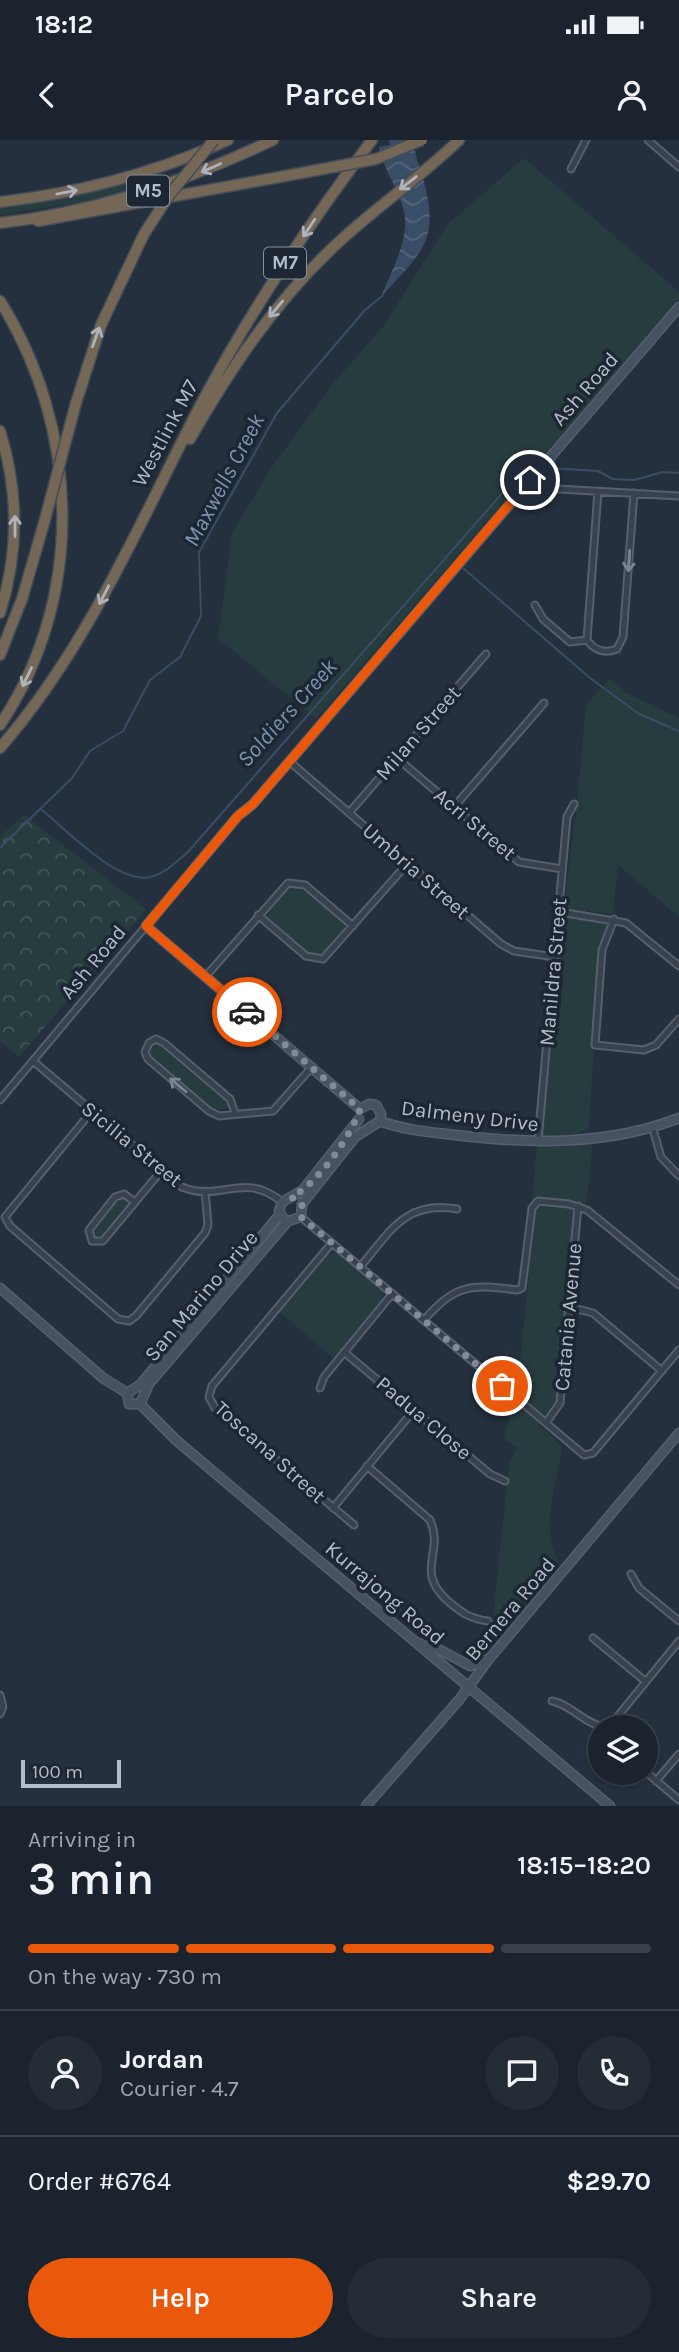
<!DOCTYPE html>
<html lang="en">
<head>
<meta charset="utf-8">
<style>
	body { margin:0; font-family:Karla,sans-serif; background:#242c36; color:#f1f3f6; height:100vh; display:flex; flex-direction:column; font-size:26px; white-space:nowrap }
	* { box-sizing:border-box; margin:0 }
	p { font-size:23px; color:#a0a4aa }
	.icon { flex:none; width:38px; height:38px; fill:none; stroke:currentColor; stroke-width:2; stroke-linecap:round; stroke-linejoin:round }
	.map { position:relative; height:1666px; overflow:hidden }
	.sheet { display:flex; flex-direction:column; background:#1b242e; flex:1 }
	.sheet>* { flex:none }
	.controls { position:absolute; left:588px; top:1575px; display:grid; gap:14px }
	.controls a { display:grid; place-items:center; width:70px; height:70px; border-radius:50%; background:#1b242e; box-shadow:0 2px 5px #0004,0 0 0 2px #39414a; font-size:35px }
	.scale { position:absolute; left:21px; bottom:18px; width:100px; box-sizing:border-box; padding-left:7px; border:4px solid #b4bcc9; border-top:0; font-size:19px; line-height:24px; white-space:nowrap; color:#b4bcc9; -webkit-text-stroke:5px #1d2633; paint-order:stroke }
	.pin { position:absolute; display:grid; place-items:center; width:60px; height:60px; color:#fff; margin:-30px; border:4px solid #fff; border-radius:50%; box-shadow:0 2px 7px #0007 }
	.courier { position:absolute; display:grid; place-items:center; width:70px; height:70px; margin:-35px; border:5px solid #ea580c; border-radius:50%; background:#fff; color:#222; box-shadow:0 2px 9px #0007 }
	.overview em { font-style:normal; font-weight:600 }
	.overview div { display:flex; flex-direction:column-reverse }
	.overview { display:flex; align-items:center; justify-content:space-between; height:119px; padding:0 28px }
	h1 { font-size:46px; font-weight:600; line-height:52px }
	.bar { display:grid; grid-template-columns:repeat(4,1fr); gap:10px 7px; align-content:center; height:84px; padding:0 28px }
	.bar i { height:9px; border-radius:5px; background:#39414a }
	.bar .selected { background:#ea580c }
	.bar p { grid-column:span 4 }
	.line { display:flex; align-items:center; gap:18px; padding:0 28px; border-top:2px solid #39414a }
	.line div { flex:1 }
	.round { display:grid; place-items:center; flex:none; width:74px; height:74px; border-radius:37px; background:#242c36 }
	.action { display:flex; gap:14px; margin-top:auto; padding:14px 28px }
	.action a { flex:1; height:80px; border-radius:42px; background:#ea580c; color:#fff; font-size:28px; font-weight:600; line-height:80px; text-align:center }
	.action a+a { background:#242c36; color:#f1f3f6 }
	.status { display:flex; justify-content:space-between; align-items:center; height:49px; padding:0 35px; background:#1b242e; direction:ltr }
	.status svg { height:19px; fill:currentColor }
	header { display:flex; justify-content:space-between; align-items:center; height:91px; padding:0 28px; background:#1b242e; font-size:32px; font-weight:600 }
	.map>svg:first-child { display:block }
	.green { fill:#263c3f }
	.forest { fill:url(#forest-crowns) }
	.water { fill:url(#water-waves) }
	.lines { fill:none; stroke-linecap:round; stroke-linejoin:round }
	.stream { stroke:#3a4d67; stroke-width:2 }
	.street-casing { stroke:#565f6c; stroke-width:9 }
	.secondary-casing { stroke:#565f6c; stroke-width:11 }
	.highway-casing { stroke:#434c59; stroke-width:13 }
	.street { stroke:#38414e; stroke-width:5 }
	.secondary { stroke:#465161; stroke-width:8 }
	.highway { stroke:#746755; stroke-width:10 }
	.highway-bridge-casing { stroke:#434c59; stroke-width:13; stroke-linecap:butt }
	.highway-bridge { stroke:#746755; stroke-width:10 }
	.oneway { stroke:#aeb4bd }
	.oneway2 { stroke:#7c8592 }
	.done { stroke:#828b98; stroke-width:7; stroke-dasharray:0 12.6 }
	.route { stroke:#ea580c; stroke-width:9 }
	.labels { text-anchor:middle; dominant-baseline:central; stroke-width:7; stroke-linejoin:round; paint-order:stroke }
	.shield { fill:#1d2633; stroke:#878f9c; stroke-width:2 }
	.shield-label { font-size:19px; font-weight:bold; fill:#b4bcc9 }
	.street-label { font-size:21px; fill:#b4bcc9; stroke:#1d2633 }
	.water-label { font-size:23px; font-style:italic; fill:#7c93b0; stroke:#1d2633 }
</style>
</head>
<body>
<div class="status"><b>18:12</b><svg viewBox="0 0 49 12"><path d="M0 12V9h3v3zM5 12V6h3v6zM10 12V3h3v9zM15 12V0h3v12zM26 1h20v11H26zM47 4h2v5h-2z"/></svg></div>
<header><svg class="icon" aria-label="back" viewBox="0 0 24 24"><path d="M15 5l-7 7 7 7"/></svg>Parcelo<svg class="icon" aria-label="person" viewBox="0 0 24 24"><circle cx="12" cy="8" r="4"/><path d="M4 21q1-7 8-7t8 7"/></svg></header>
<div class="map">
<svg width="679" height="1666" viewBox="0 0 679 1666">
	<defs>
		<pattern id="forest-crowns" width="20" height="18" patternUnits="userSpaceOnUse" patternTransform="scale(1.75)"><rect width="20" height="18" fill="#263c3f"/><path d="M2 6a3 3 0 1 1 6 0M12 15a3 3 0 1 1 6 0" fill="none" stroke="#435659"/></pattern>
		<pattern id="water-waves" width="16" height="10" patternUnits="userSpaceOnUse" patternTransform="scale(1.75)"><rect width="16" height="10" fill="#3a4d67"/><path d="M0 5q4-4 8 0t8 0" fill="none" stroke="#54657b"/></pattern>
	</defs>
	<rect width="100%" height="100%" fill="#24303e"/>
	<!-- green -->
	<path class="green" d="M524,18l155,134v8l-363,419 -98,-81 14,-105 37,-62 62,-85 54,-62 62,-99z
		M129,42l2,7 -46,12 -85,14v-8l62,-9z
		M610,538l17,15 52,25v199l-61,-52 -5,49 -46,-5 -3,-5 12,-91 10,-108z
		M297,745l9,4 39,34 -1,10 -21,22 -15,-2 -40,-36c1,-14 15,-31 29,-32z
		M563,775l45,7 -8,25 -11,181 -13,6 -35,4z
		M157,904l72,60 1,4 -14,2 -65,-54 -1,-6z
		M578,1001l15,2 -7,63 -54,-6 5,-55z
		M122,1057l7,6 -2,5 -23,27 -10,1v-9z
		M541,1064l34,4 -19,195 -12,14 -36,-30 13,-32 14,-149z
		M337,1112l46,38v10l-49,59 -54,-47 49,-58z
		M514,1260l48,47c-5,41 -22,72 -4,115l-67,75 18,-174 8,-15 -13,-10z"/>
	<!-- forest -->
	<path class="forest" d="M24,675l122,94 -127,148 -19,-16v-205z"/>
	<!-- water -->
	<path class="water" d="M389,0h25c0,16 6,27 10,42 17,61 -6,73 -43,115 10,-26 31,-61 22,-89 -6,-22 -19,-37 -24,-61l11,-2z"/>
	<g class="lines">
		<!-- stream -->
		<path class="stream" d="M549,328l49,3 15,8 21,1 29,-8 16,1
			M464,429l126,109 49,36 40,17
			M42,670c25,20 76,75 109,67 15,-4 25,-15 36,-24l332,-379 14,-7
			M0,708l72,-70 18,-27 33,-20 27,-51 30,-23 21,-41 -2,-64 78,-139 88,-103 17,-14"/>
		<!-- street casing -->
		<g class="street-casing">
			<path id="street" d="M648,0l31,27
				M571,29l15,-29
				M530,340l12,8 137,8
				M598,351l-11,149c7,10 18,14 30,9l6,-12 11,-144
				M535,465l8,14 27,23 17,-2
				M397,618l122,104 43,7
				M289,621l212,183 13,7 41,6
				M454,667l90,-104
				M349,673l137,-159
				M560,772l66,11 53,43
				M258,775l48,41 17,3 84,-95
				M614,779l-12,31 -7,95 49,5 12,-5 23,-26
				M206,836l82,-93 17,2 48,41
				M33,921l149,126c39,16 61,-17 100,15
				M0,960l146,-174
				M91,972l-86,105 5,9 108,93 11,2 7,-5 69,-83 3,-8 -3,-34
				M235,973l-5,-14 -66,-56 -8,-4 -7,4 -4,9 3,7 61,52 10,5 54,-5 38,-43
				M652,986l9,31 18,19
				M538,1001l29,-324 7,-13
				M135,1062l-11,-8 -9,3 -26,33 3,11h11l58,-70
				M301,1077l283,238 9,-2 86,-103
				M331,1104l-119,142 -3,11 6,11 139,117
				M360,1127c30,-35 45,-67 97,-58
				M569,1167l24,6 69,58
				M424,1180c32,-36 46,-36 93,-30l5,-2 10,-80 6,-7 31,3 18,6 92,75
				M344,1212l146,122 15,7
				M320,1248l4,-11 68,-83
				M546,1283l14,-20 18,-197
				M367,1326l63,54c15,33 -17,51 19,82 13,11 22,17 39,19
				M333,1368l81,-98
				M631,1434l8,14 40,33
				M593,1498l52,43
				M0,1555l3,12 -3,7
				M552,1561c20,4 31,22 52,26
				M609,1587l70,-86
				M646,1632l33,28
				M656,1641l23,-27"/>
		</g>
		<!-- secondary casing -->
		<g class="secondary-casing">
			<path id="secondary" d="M360,969l-214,-183 92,-110 15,-12 426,-497
				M360,969l9,-5 7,1 5,9 -1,7
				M380,981c24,9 49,11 75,14 75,9 152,11 224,-17
				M302,1064l53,-67 25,-16
				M283,1078l-4,-7 3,-9 21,-12 56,-71
				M288,1081l13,-4 1,-13
				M0,1148l103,90 24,15
				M127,1253l13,-8 140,-171
				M127,1253l2,11h11
				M140,1264l37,37 433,365
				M140,1264l9,-20 139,-163
				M418,1503l22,7 30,16 16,-6
				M366,1666l93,-106 30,-41 190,-226"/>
		</g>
		<!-- highway casing -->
		<g class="highway-casing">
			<path id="highway" d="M0,62c79,-9 156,-29 228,-62
				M38,81l258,-47
				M0,83c96,-11 187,-42 273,-83
				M0,161c80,128 86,296 0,424
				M76,263l25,-78 43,-91
				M0,291c19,61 19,121 0,182
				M190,299c42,-73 88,-142 151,-199 38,-35 81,-64 118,-100
				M0,515l22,-56 22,-76
				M0,608c88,-101 139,-224 200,-342 49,-93 109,-182 172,-266"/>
		</g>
		<!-- street -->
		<use href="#street" class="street"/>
		<!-- secondary -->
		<use href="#secondary" class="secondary"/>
		<!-- highway -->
		<use href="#highway" class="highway"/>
		<!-- highway-bridge casing -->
		<g class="highway-bridge-casing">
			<path id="highway-bridge" d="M296,34l80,-15 46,-19
				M144,94l26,-40 44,-54
				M44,383l32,-120"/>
		</g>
		<!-- highway-bridge -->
		<use href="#highway-bridge" class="highway-bridge"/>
	</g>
	<!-- one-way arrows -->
	<defs><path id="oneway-shaft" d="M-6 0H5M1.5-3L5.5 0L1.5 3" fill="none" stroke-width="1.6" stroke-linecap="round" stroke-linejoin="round" transform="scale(1.75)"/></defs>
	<g class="oneway">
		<use href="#oneway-shaft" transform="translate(211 28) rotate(156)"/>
		<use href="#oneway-shaft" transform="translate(408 43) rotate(142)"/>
		<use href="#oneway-shaft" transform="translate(67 52) rotate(-11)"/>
		<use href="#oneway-shaft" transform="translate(309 88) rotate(124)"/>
		<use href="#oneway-shaft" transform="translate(276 169) rotate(130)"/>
		<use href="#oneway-shaft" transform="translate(96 197) rotate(-70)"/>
		<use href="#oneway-shaft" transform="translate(15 386) rotate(-90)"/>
		<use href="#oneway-shaft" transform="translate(104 455) rotate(117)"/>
		<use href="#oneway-shaft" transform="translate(27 537) rotate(116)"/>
	</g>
	<g class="oneway2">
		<use href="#oneway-shaft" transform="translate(629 421) rotate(94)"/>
		<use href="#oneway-shaft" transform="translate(178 945) rotate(-140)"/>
	</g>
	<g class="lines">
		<!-- done -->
		<path class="done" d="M247,872l113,97c-8,26 -44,77 -69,88l11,7 -1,13 201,169"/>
		<!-- route -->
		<path class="route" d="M247,872l-101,-86 92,-110 15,-12 277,-324"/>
	</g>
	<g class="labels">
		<!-- shield labels -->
		<g class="shield">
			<rect x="127" y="35.5" width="42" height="31" rx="5"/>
			<rect x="264" y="107.5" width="42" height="31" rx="5"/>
		</g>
		<g class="shield-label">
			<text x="148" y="51">M5</text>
			<text x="285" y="123">M7</text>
		</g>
		<!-- street labels -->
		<g class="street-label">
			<text transform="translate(585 249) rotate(-49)">Ash Road</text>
			<text transform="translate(165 293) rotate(-62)">Westlink M7</text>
			<text transform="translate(418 593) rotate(-49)">Milan Street</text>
			<text transform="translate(475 684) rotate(40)">Acri Street</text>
			<text transform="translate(416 731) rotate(41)">Umbria Street</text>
			<text transform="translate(93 822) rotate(-50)">Ash Road</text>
			<text transform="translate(553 832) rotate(-85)">Manildra Street</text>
			<text transform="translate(470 976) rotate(7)">Dalmeny Drive</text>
			<text transform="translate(132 1004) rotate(39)">Sicilia Street</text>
			<text transform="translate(201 1156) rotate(-50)">San Marino Drive</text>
			<text transform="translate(568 1177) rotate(-85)">Catania Avenue</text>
			<text transform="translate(424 1278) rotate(40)">Padua Close</text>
			<text transform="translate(270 1312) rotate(42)">Toscana Street</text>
			<text transform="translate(385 1453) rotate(40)">Kurrajong Road</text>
			<text transform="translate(510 1469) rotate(-50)">Bernera Road</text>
		</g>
		<!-- water labels -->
		<g class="water-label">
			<text transform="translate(224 340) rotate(-62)">Maxwells Creek</text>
			<text transform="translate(287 573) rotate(-48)">Soldiers Creek</text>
		</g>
	</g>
</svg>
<div class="controls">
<a><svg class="icon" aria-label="layers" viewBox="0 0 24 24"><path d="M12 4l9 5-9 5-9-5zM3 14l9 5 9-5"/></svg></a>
</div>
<div class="scale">100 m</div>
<div class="pin" style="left:502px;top:1246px;background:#ea580c"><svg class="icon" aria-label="bag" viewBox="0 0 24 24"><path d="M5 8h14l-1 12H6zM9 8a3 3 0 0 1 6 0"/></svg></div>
<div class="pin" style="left:530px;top:340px;background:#1f2937"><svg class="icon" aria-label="home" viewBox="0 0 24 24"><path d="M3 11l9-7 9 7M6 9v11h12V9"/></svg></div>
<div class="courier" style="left:247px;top:872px"><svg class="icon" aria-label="car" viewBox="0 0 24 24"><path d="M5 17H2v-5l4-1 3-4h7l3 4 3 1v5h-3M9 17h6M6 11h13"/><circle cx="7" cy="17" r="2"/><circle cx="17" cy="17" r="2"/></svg></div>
</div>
<section class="sheet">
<div class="overview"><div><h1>3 min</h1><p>Arriving in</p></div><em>18:15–18:20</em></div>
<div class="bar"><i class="selected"></i><i class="selected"></i><i class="selected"></i><i></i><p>On the way · 730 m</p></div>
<div class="line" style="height:126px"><a class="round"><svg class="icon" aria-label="person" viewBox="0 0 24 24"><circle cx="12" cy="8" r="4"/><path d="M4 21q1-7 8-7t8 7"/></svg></a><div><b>Jordan</b><p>Courier · 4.7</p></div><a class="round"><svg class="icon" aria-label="chat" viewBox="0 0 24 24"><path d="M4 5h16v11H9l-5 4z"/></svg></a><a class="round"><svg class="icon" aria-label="phone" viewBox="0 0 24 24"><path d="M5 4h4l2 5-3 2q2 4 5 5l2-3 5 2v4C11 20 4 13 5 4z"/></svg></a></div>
<div class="line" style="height:91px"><div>Order #6764</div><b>$29.70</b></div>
<div class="action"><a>Help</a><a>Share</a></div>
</section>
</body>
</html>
